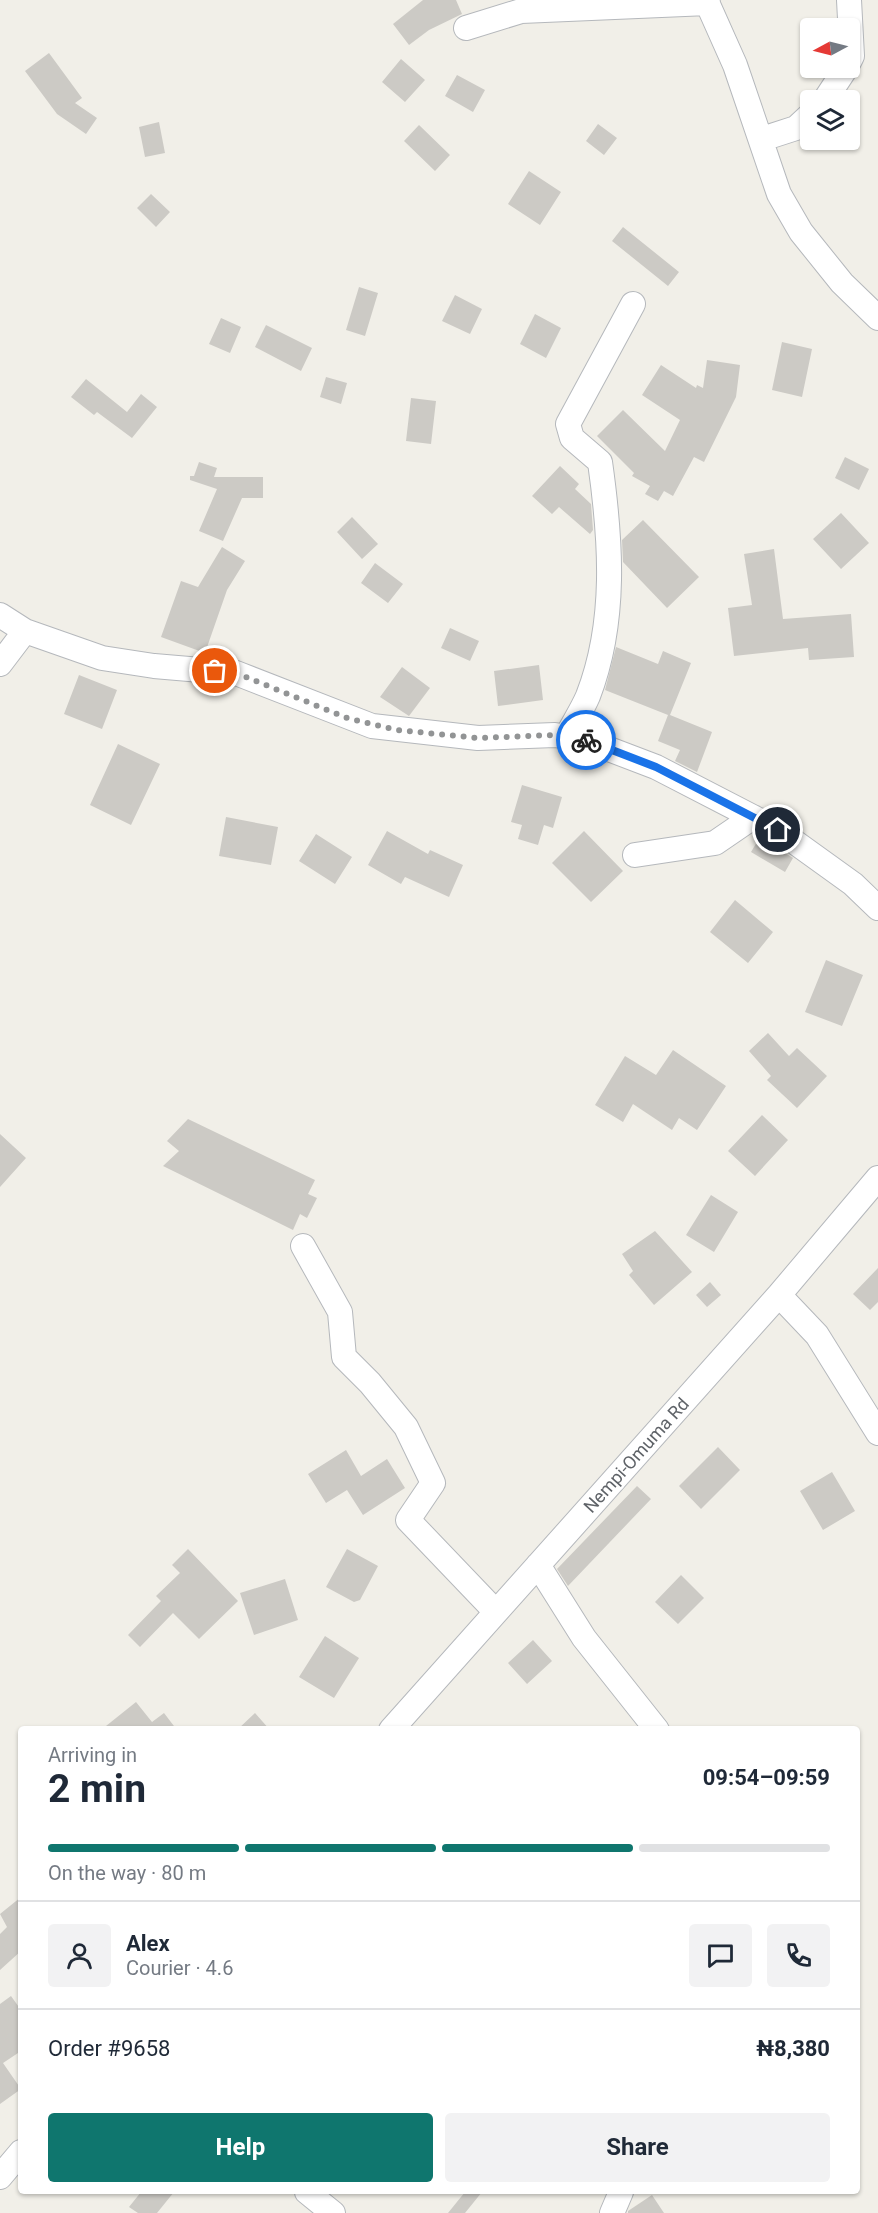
<!DOCTYPE html>
<html lang="en">
<head>
<meta charset="utf-8">
<style>
	body { margin:0; font-family:Roboto,sans-serif; background:#f2f2f3; color:#1f2937; height:100vh; display:flex; flex-direction:column; font-size:22px; white-space:nowrap }
	* { box-sizing:border-box; margin:0 }
	p { font-size:20px; color:#747a83 }
	.icon { flex:none; width:33px; height:33px; fill:none; stroke:currentColor; stroke-width:2; stroke-linecap:round; stroke-linejoin:round }
	.map { position:relative; flex:1; overflow:hidden }
	.sheet { position:absolute; left:18px; top:1726px; width:842px; height:468px; display:flex; flex-direction:column; background:#fff; border-radius:6px; box-shadow:0 2px 4px #0004 }
	.sheet>* { flex:none }
	.needle { width:39px; rotate:263deg }
	.controls { position:absolute; left:800px; top:18px; display:grid; gap:12px }
	.controls a { display:grid; place-items:center; width:60px; height:60px; border-radius:6px; background:#fff; box-shadow:0 2px 4px #0004; font-size:30px }
	.pin { position:absolute; display:grid; place-items:center; width:51px; height:51px; color:#fff; margin:-26px; border:3px solid #fff; border-radius:50%; box-shadow:0 2px 6px #0007 }
	.courier { position:absolute; display:grid; place-items:center; width:60px; height:60px; margin:-30px; border:4px solid #1a73e8; border-radius:50%; background:#fff; color:#222; box-shadow:0 2px 8px #0007 }
	.headline em { font-style:normal; font-weight:700 }
	.headline div { display:flex; flex-direction:column-reverse }
	.headline { display:flex; align-items:center; justify-content:space-between; height:102px; padding:0 30px }
	h1 { font-size:39px; font-weight:700; line-height:45px }
	.bar { display:grid; grid-template-columns:repeat(4,1fr); gap:9px 6px; align-content:center; height:72px; padding:0 30px }
	.bar i { height:8px; border-radius:4px; background:#e0e1e3 }
	.bar .current { background:#0f766e }
	.bar p { grid-column:span 4 }
	.line { display:flex; align-items:center; gap:15px; padding:0 30px; border-top:2px solid #e0e1e3 }
	.line div { flex:1 }
	.round { display:grid; place-items:center; flex:none; width:63px; height:63px; border-radius:6px; background:#f2f2f3 }
	.primary-button { display:flex; gap:12px; margin-top:auto; padding:12px 30px }
	.primary-button a { flex:1; height:69px; border-radius:6px; background:#0f766e; color:#fff; font-size:24px; font-weight:700; line-height:69px; text-align:center }
	.primary-button a+a { background:#f2f2f3; color:#1f2937 }
	.map>svg:first-child { display:block }
	.building { fill:#cccac5 }
	.lines { fill:none; stroke-linecap:round; stroke-linejoin:round }
	.minor-casing { stroke:#b5b8bc; stroke-width:26 }
	.minor { stroke:#fff; stroke-width:24 }
	.done { stroke:#929495; stroke-width:6; stroke-dasharray:0 10.8 }
	.route { stroke:#1a73e8; stroke-width:8 }
	.labels { text-anchor:middle; dominant-baseline:central; stroke-width:4.5; stroke-linejoin:round; paint-order:stroke }
	.street-label { font-size:18px; fill:#5f6368; stroke:#fff }
</style>
</head>
<body>
<div class="map">
<svg width="878" height="2213" viewBox="0 0 878 2213">
	<rect width="100%" height="100%" fill="#f1efe8"/>
	<!-- building -->
	<path class="building" d="M423,0h33l6,14 -33,16 -20,15 -16,-21z
		M49,53l33,45 -7,5 22,15 -11,16 -29,-20 -32,-43z
		M401,59l24,21 -20,22 -23,-20z
		M457,75l28,15 -12,22 -28,-16z
		M159,122l6,31 -20,4 -6,-30z
		M598,124l19,14 -13,17 -18,-14z
		M419,125l31,30 -15,16 -31,-30z
		M529,171l32,21 -21,33 -32,-21z
		M151,194l19,18 -14,15 -19,-19z
		M623,227l56,45 -11,14 -56,-45z
		M359,287l19,6 -13,43 -19,-6z
		M455,295l27,14 -12,25 -28,-13z
		M535,314l26,14 -15,30 -26,-14z
		M221,318l20,9 -11,26 -21,-9z
		M266,325l46,23 -11,23 -46,-24z
		M782,342l30,7 -10,48 -30,-7z
		M707,360l33,5 -4,32 -32,65 -10,-5 -21,39 -9,-5 -6,10 -13,-7 5,-8 -18,-10 2,-3 -37,-37 26,-26 42,41 15,-31 -38,-25 19,-30 35,23 1,-3 6,3z
		M326,377l21,6 -6,21 -21,-7z
		M86,379l41,33 14,-18 16,13 -25,31 -35,-26 -3,3 -23,-18z
		M411,398l25,3 -5,43 -25,-3z
		M845,457l24,12 -10,21 -24,-12z
		M199,462l18,6 -3,9h49v21h-21l-19,43 -24,-10 18,-42 -27,-9v-4h4z
		M560,466l19,18 -4,5 16,15 2,26 -3,4 -31,-27 -7,7 -20,-18z
		M841,513l28,30 -28,26 -28,-30z
		M352,517l26,27 -16,15 -25,-27z
		M643,520l56,57 -32,31 -44,-46 -1,-22z
		M222,547l23,14 -18,29 -22,63 -44,-16 20,-56 17,6z
		M774,549l9,70 68,-5 3,43 -45,3 -1,-12 -74,8 -6,-48 24,-3 -8,-51z
		M375,563l28,21 -15,19 -27,-20z
		M450,628l29,13 -9,20 -29,-13z
		M616,647l42,17 5,-13 28,12 -21,52 42,17 -15,40 -22,-11 5,-11 -22,-9 10,-26 -63,-25z
		M539,665l4,35 -45,6 -4,-35z
		M402,667l28,21 -21,28 -29,-19z
		M79,675l38,15 -15,39 -38,-15z
		M118,744l42,20 -29,61 -41,-20z
		M522,785l40,12 -9,31 -9,-3 -6,20 -20,-6 4,-14 -11,-3z
		M226,817l52,10 -7,38 -52,-9z
		M387,831l41,23 2,-4 33,15 -14,32 -44,-20 -4,7 -33,-19z
		M584,831l39,40 -32,31 -39,-39z
		M316,834l36,23 -17,27 -36,-23z
		M760,837l33,21 -8,14 -34,-20z
		M735,900l38,32 -25,31 -38,-31z
		M826,960l37,15 -21,51 -37,-14z
		M768,1033l21,23 8,-8 30,28 -30,32 -30,-28 4,-4 -22,-25z
		M673,1050l53,36 -29,44 -18,-12 -7,12 -39,-26 -10,18 -28,-17 30,-49 31,19z
		M762,1115l26,25 -33,36 -27,-25z
		M188,1119l127,61 -7,14 9,4 -10,20 -7,-4 -7,16 -130,-64 16,-15 -12,-10z
		M0,1134l26,24 -26,29z
		M711,1195l27,17 -24,40 -28,-17z
		M655,1231l37,41 -38,33 -25,-30 4,-4 -11,-17z
		M878,1268v34l-8,8 -17,-16z
		M710,1282l11,13 -14,12 -11,-12z
		M718,1447l22,23 -39,39 -22,-23z
		M346,1450l15,26 26,-17 18,29 -42,27 -16,-25 -21,13 -18,-29z
		M832,1472l23,39 -32,19 -23,-39z
		M637,1486l14,13 -83,87 -11,-17z
		M188,1549l50,52 -39,38 -26,-26 -33,34 -12,-12 33,-34 -5,-5 24,-23 -8,-8z
		M347,1549l31,17 -18,34 -6,2 -28,-15z
		M681,1575l23,23 -26,26 -23,-22z
		M285,1579l13,41 -44,15 -14,-42z
		M325,1636l34,22 -25,40 -35,-21z
		M533,1640l19,21 -25,23 -19,-21z
		M136,1702l16,20 12,-9 13,17h-76z
		M255,1713l15,17h-33z
		M21,1897v54l-21,19v-36l7,-7 -7,-13z
		M11,1996l10,14v41l-18,12 18,26 -21,15v-100z
		M141,2192h33l-17,21h-19l-9,-6z
		M465,2192h17l-17,21h-17z
		M652,2195l12,18h-36v-2z"/>
	<g class="lines">
		<!-- minor casing -->
		<g class="minor-casing">
			<path id="minor" d="M706,0l29,65 44,129 22,38 41,51 36,35
				M849,0l3,56 -3,6
				M466,28l55,-17 187,-8
				M825,100l21,-32
				M762,139l34,-11 14,-13
				M0,615l25,16 77,27 52,8 82,7 136,53 106,12 77,-3 30,5 71,27 122,63 75,54 25,24
				M0,664l25,-33
				M566,737c7,-13 16,-27 22,-41 29,-75 23,-156 12,-234l-28,-24 -4,-14 65,-120
				M635,855l80,-12 38,-26
				M303,1246l37,66 4,45 26,26 36,44 27,56 -25,37 88,92
				M779,1295l38,40 61,98
				M538,1565l46,73 73,92
				M391,1730l388,-435 99,-117
				M0,2177l21,-25
				M307,2192l26,21
				M612,2213l9,-21"/>
		</g>
		<!-- minor -->
		<use href="#minor" class="minor"/>
	</g>
	<g class="lines">
		<!-- done -->
		<path class="done" d="M215,671l21,2 111,45 50,12 81,8 77,-3 31,5"/>
		<!-- route -->
		<path class="route" d="M586,740l70,27 122,63"/>
	</g>
	<g class="labels">
		<!-- street labels -->
		<g class="street-label">
			<text transform="translate(636 1455) rotate(-48)">Nempi-Omuma Rd</text>
		</g>
	</g>
</svg>
<div class="controls">
<a><svg class="needle" viewBox="-14 -14 28 28"><path d="M0-13l5 13h-10z" fill="#e53935"/><path d="M0 13l5-13h-10z" fill="#747a83"/></svg></a>
<a><svg class="icon" aria-label="layers" viewBox="0 0 24 24"><path d="M12 4l9 5-9 5-9-5zM3 14l9 5 9-5"/></svg></a>
</div>
<div class="pin" style="left:215px;top:671px;background:#ea580c"><svg class="icon" aria-label="bag" viewBox="0 0 24 24"><path d="M5 8h14l-1 12H6zM9 8a3 3 0 0 1 6 0"/></svg></div>
<div class="pin" style="left:778px;top:830px;background:#1f2937"><svg class="icon" aria-label="home" viewBox="0 0 24 24"><path d="M3 11l9-7 9 7M6 9v11h12V9"/></svg></div>
<div class="courier" style="left:586px;top:740px"><svg class="icon" aria-label="bike" viewBox="0 0 24 24"><circle cx="6" cy="16" r="4"/><circle cx="18" cy="16" r="4"/><path d="M6 16l4-8h5l3 8M10 8l3 8H6M13 5h3"/></svg></div>
<section class="sheet">
<div class="headline"><div><h1>2 min</h1><p>Arriving in</p></div><em>09:54–09:59</em></div>
<div class="bar"><i class="current"></i><i class="current"></i><i class="current"></i><i></i><p>On the way · 80 m</p></div>
<div class="line" style="height:108px"><a class="round"><svg class="icon" aria-label="person" viewBox="0 0 24 24"><circle cx="12" cy="8" r="4"/><path d="M4 21q1-7 8-7t8 7"/></svg></a><div><b>Alex</b><p>Courier · 4.6</p></div><a class="round"><svg class="icon" aria-label="chat" viewBox="0 0 24 24"><path d="M4 5h16v11H9l-5 4z"/></svg></a><a class="round"><svg class="icon" aria-label="phone" viewBox="0 0 24 24"><path d="M5 4h4l2 5-3 2q2 4 5 5l2-3 5 2v4C11 20 4 13 5 4z"/></svg></a></div>
<div class="line" style="height:78px"><div>Order #9658</div><b>₦8,380</b></div>
<div class="primary-button"><a>Help</a><a>Share</a></div>
</section>
</div>
</body>
</html>
